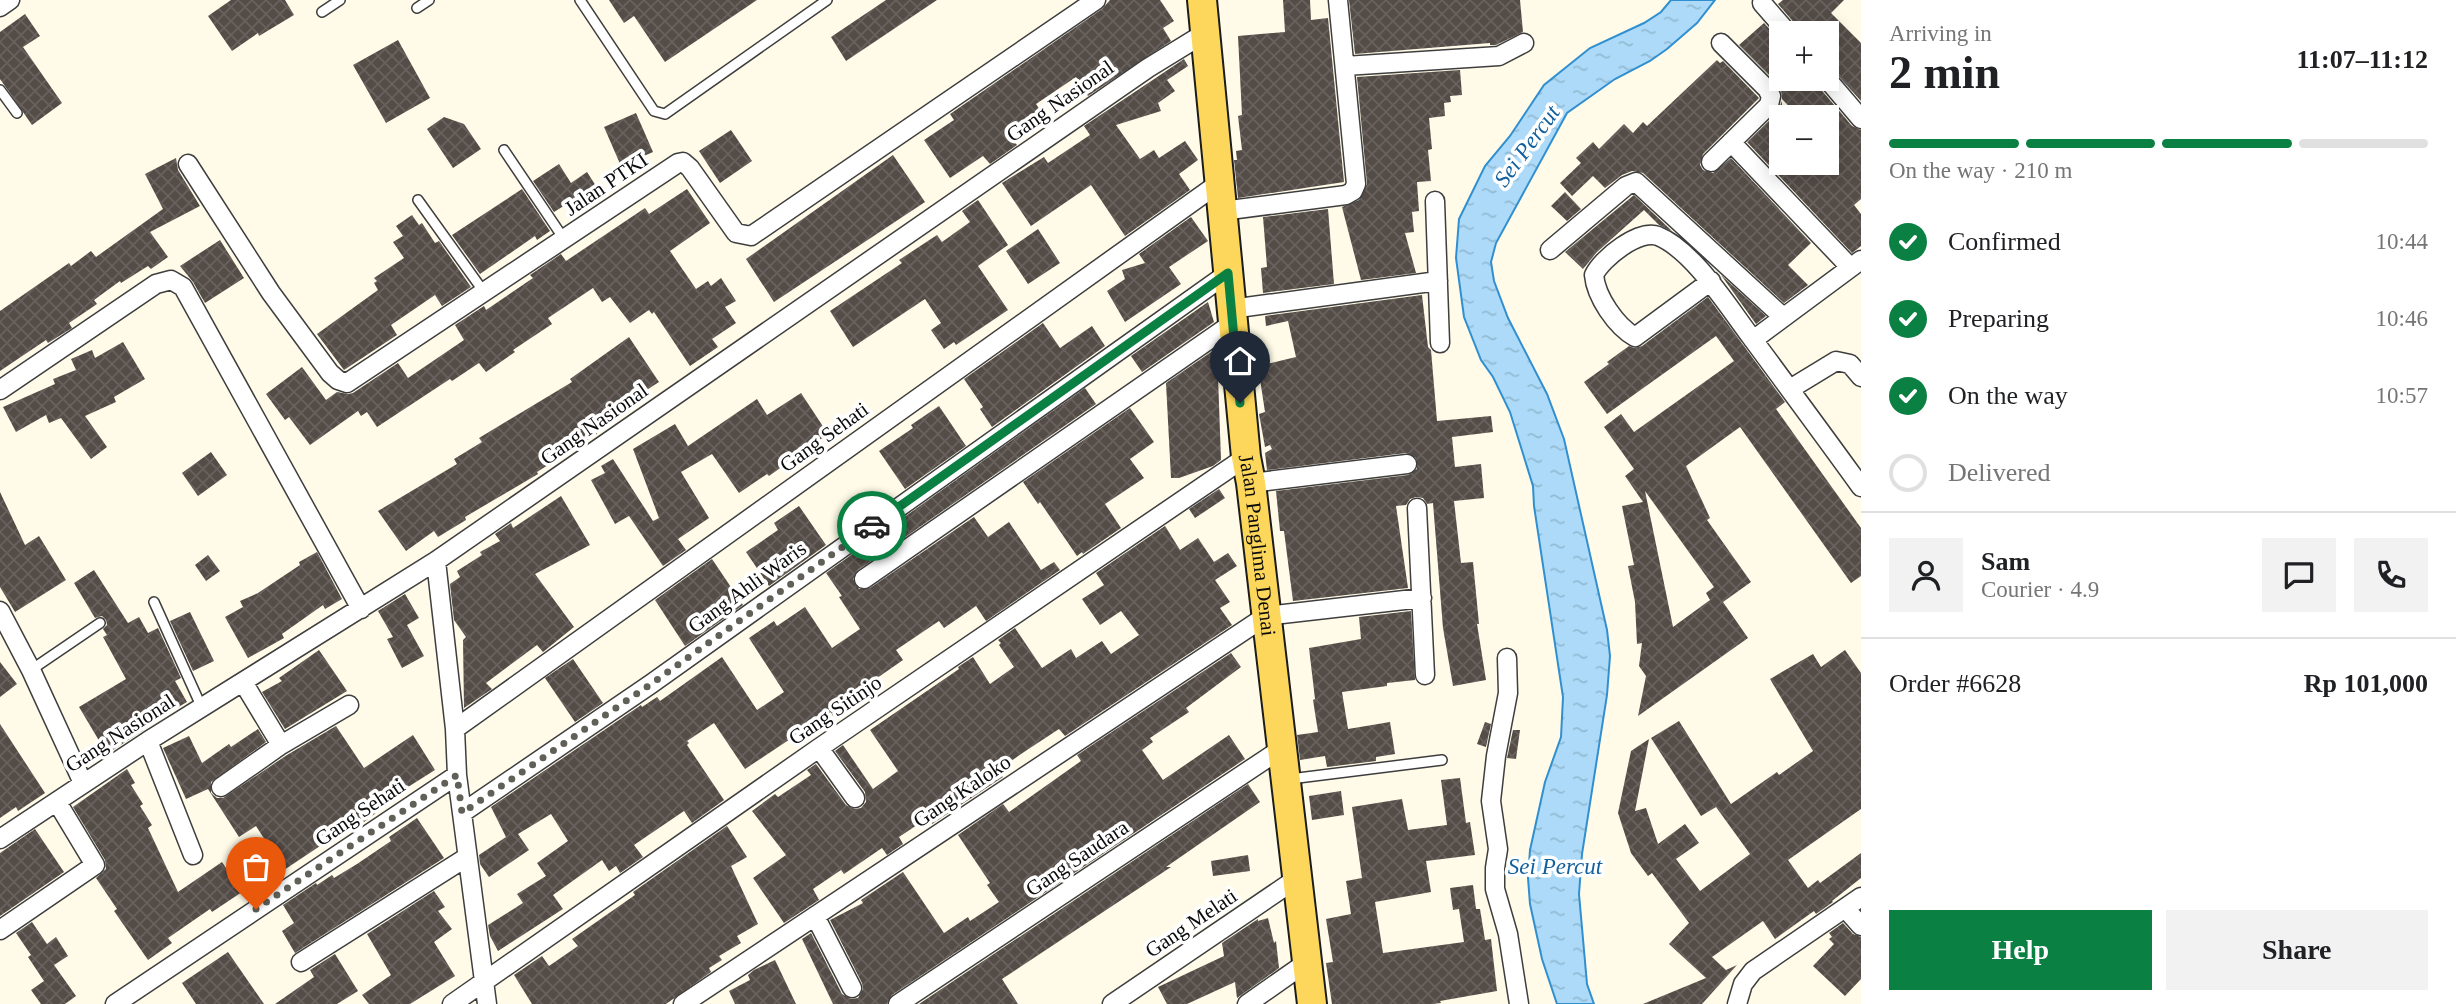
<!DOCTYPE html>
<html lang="en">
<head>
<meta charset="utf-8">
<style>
	body { margin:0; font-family:Georgia,serif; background:#f2f2f2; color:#202124; height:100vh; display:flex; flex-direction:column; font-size:26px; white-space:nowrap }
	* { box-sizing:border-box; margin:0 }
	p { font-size:23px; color:#757577 }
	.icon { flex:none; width:38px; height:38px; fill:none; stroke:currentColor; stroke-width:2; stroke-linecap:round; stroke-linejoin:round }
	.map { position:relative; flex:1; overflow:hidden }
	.panel { display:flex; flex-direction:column; background:#fff; width:595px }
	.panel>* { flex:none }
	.tools { position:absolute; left:1769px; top:21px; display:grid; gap:14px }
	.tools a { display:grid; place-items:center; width:70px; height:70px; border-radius:0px; background:#fff; box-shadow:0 4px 18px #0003; font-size:35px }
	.pin { position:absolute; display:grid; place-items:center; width:60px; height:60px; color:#fff; margin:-72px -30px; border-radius:50% 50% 50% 0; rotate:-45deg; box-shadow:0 0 7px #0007 }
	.pin .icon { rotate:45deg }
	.courier { position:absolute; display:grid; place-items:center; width:70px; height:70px; margin:-35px; border:5px solid #0b8043; border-radius:50%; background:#fff; color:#222; box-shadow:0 2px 9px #0007 }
	.head em { font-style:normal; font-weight:600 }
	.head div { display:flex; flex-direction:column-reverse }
	.head { display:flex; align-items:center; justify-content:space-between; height:119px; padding:0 28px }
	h1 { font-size:46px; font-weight:600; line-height:52px }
	.bar { display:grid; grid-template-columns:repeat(4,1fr); gap:10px 7px; align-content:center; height:84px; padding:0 28px }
	.bar i { height:9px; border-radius:5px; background:#e0e0e0 }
	.bar .selected { background:#0b8043 }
	.bar p { grid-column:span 4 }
	.line { display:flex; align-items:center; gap:18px; padding:0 28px; border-top:2px solid #e0e0e0 }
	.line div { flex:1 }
	.round { display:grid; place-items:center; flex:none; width:74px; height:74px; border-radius:0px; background:#f2f2f2 }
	ol { padding:0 28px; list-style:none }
	li { display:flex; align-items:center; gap:21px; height:77px }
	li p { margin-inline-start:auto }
	li .icon { padding:7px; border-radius:50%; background:#0b8043; color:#fff; stroke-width:4 }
	li:last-child { color:#757577 }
	li i { width:38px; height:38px; border:4px solid #e0e0e0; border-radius:50% }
	.button { display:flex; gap:14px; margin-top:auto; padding:14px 28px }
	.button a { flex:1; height:80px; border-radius:0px; background:#0b8043; color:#fff; font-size:28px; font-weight:600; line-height:80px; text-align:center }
	.button a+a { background:#f2f2f2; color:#202124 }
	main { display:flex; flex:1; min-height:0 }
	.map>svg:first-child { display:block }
	.water { fill:url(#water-ripples); stroke:#318fd0; stroke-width:2 }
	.building { fill:url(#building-cross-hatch); fill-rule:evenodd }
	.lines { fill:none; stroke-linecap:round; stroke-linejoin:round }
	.lane-casing { stroke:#3e3e3e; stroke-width:12 }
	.street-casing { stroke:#3e3e3e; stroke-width:21 }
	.primary-casing { stroke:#1c1c1c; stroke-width:32 }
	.lane { stroke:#fff; stroke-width:9 }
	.street { stroke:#fff; stroke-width:18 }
	.primary { stroke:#fcd75b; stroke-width:28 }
	.done { stroke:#605f58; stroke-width:7; stroke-dasharray:0 12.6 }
	.route { stroke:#0b8043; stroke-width:9 }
	.labels { text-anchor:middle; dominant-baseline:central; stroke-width:7; stroke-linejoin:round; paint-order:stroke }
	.street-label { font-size:21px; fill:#0b0b0b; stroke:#fff }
	.water-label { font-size:23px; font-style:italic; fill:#12609e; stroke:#fff }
</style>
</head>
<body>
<main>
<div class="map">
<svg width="1861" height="1004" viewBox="0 0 1861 1004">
	<defs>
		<pattern id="water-ripples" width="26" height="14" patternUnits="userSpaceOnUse" patternTransform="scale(1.75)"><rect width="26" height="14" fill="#acdaf8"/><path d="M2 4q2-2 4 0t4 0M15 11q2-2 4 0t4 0" fill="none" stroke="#93bad3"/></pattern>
		<pattern id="building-cross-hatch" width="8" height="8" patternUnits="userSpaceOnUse" patternTransform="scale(1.75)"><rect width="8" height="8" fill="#544c47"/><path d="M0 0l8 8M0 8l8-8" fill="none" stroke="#68615d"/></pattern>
	</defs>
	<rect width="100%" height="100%" fill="#fffbe8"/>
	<!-- water -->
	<path class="water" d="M1671,0h44l-18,23 -30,26 -17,12 -35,18 -48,34 -71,130 -5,19 3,19 14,37 39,76 17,45 43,191 3,26 -3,39 -25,159 -3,40 8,90 7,20h-37l-15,-45 -12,-55 -2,-26 2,-28 15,-68 16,-45 2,-40 -29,-191 -1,-20 -23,-74 -17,-35 -12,-17 -17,-43 -8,-59 3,-39 26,-53 25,-30 34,-51 46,-37 54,-25 17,-11z"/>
	<!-- building -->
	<path class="building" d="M231,0h54l9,15 -35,21 -1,-3 -26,18 -24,-35z
		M609,0h148l-92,62 -31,-46 -10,7z
		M886,0h51l-91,61 -15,-24z
		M1110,0h50l14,21 -11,7 8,13 -83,55 -12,-19 -40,27 4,6 -32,22 9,13 -27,19 -7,-8 -33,22 -26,-38 30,-20 -4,-6 152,-105z
		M1283,0h27l1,20 17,-2 16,164 -106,16 -4,-38h3l-1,-9 6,-1 -4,-34 4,-1 -4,-79 47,-4z
		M1349,0h171l3,32 -27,13h-6v-2l-135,11z
		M1783,0h61l-13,13 30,30v58l-29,-32 3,-4 -8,-9v-23h-28l-2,-7 -19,-22z
		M25,14l15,22 -17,11 39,56 -30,22 -32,-46v-47z
		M1764,23l18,19v37h34l2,7 34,40 9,4v69l-7,6 7,9v32l-9,7 -105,-111 30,-29 5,-12v62h45v-46h-28l-17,-18 -1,-9 -6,-9 -36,-36z
		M398,40l32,58 -44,25 -33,-58z
		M1184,59l4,7 -21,14 8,11 -17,12 3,8 -45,14 24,34 14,-9 5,8 26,-17 13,19 -19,14 11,16 -65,46 -34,-51 -60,41 -29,-43 42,-26 4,6 42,-28 -6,-9z
		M1717,60l3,3 3,-2 36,37 -56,56 -3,11 3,5 10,3 18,-15 80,85 -23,22 20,20 -24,18 -141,-130 -11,-2 -10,4 -17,13 -12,-12 -21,20 -12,-13 21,-20 -5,-5 17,-16 6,7 25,-25 9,9 10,-11 4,4z
		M1460,70l2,25 -12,1 1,6 -7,1 1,13 -16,2 3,31 -4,1 3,31 -14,1 2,29 -7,1 2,20 -9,1 11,40 -55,7 -19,-73 17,-7 8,-16 -10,-107z
		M636,113l17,39 -32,14 -17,-39z
		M444,117l20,7 17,25 -28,19 -26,-39z
		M731,130l21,31 -32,22 -21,-32z
		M893,155l32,47 -151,100 -28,-43z
		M176,158l2,12 22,36 -50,26 18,25 -17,12 -3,-3 -27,17 -1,-2 -26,19 3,4 -28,19 3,5 -24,15 -2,-3 -46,31v-60l69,-48 2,3 20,-15 5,6 67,-48 -18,-35z
		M559,164l12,19 16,-11 9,14 -42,26 -21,-31z
		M522,189l28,42 -13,9 -2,-4 -55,38 -28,-39z
		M687,189l23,34 -40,28 26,38 12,-8 3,5 10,-8 15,23 -11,6 11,16 -24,16 6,8 -28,19 -36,-54 -2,2 -3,-4 -19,13 -20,-26 -8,5 -9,-14 -45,30 4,6 -39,26 2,2 -29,20 -7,-9 -27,18 -2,-2 -73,48 -10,-15 -6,4 -3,-5 -48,34 -21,-28 -4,3 -19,-26 36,-27 24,33 11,-8 11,2 5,-1 45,-30 10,15 56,-38 -9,-15 29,-19 2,4 47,-32 -3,-3 31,-21 5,7 79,-53 4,6z
		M1565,192l16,17 -14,12 -16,-15z
		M1634,195l38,36 -13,-6 -15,-15 -47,42 -14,17 -18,-17z
		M978,200l30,45 -30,21 30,44 -52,35 -2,-3 -10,7 -13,-19 10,-7 -16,-24 -72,48 -23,-36 72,-48 -3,-3 38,-25 5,7 28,-20 -8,-11z
		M1328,209l6,75 -71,9 -2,-25 6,-1 -4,-50z
		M412,215l7,10 3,-2 13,20 4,-2 32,46 -29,19 -7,-11 -44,30 6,10 -53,35 -27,-36 61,-44 -4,-7 3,-2 -3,-3 30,-20 -11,-16 10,-6 -7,-10z
		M1191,217l17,24 -39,26 12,17 -56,38 -18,-31 18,-12 -3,-9 23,-7 -6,-9z
		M1038,229l22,34 -32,21 -22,-33z
		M220,240l24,38 -39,25 -12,-21 -13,-16z
		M1721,275l45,41 -10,8z
		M1422,295l6,52 3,3 6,71 54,-5 2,16 -41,5 3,30 26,-3 3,34 -30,3 7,62 12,-1 6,62h-2l9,56 -33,6 -10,-58 -10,-125 -6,1 -4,-6 -7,-1 -6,2 -4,6 -10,1 12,82 -115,13 -9,-70h-4l-4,-40 132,-16 9,-6 -1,-11 -10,-5 -139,17 -2,-17 7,-4 -2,-4 -5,2 -6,-33 6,-2 -7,-46 38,-9 -8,-36 -22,5 -1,-10z
		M1708,297l77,105 -9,7 85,119v48l-10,7 -111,-156 -54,39 24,52 -3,2 44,62 -28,20 25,36 -110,78 8,-40 -7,-10 3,-23 -5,1 -2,-42 -7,-36 6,-1 -12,-59 21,-4 -18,-26 9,-7 -30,-42 17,-13 13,18 100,-71 -18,-25 -109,78 -23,-32 25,-18 -2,-2 22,-16 5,2 8,-2zM1645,491l69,96 -8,6 4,7 -37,27z
		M1208,302l6,20 -72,50 -11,-16z
		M1043,323l17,25 32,-22 13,20 -113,81 -12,-18 3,-2 -19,-28z
		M629,337l30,45 -68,44 6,8 -60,38 1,2 -73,43 1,3 -28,17 -4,-6 -28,20 -28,-40 79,-47 -3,-5 28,-17 -3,-4 93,-56 -2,-3z
		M123,342l22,37 -31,18 2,5 -31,14 22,31 -16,12 -30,-41 -12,5 -3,-8 -30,17 -13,-25 52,-23 -2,-5 23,-9 -5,-11 21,-9 3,8z
		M1217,348l4,112 -8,6 -34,12h-8l-5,-95z
		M1085,388l11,16 -238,166 -5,9 6,10 11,-1 104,-71 14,20 21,-15 32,48 13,-8 6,8 -74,51 -10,-15 -32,22 -5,-7 -43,29 7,10 -59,41 4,5 -15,10 -2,-4 -86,57 -31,-46 -27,18 2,2 -2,2 37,55 -32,23 -8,-12 -50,34 9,12 -23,16 -4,-7 -7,5 -7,-11 -49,35 10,14 -65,42 -8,-15 -2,-11 35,-22 -6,-9 29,-18 -9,-13 31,-22 -17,-27 -33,20 11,16 -40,27 -9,-13 -1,-9 27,-18 -15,-30 150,-102 1,2 15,-10 3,4 62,-44 35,53 27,-18 -35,-54 25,-17 3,5 28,-19 27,41 28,-19 -21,-32 3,-1 -16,-23z
		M801,393l27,41 -59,42 -2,-2 -28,19 -27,-39 -31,18 28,46 -31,21 8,11 -23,16 -34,-50 -14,8 -24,-44 14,-7 -4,-7 12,-7 40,62 6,-3 -26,-69 42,-25 13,22 69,-47 10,16z
		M939,406l27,40 -61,43 -26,-38 34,-23 -2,-3z
		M1130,408l24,34 -24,17 14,19 -39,26 16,24 -38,26 -1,-2 -5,4 -37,-54 -2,2 -15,-22z
		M211,452l16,23 -29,21 -16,-23z
		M1219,489l6,9 -30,20 -6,-9z
		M0,492l25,53 14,-9 27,44 -51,32 -15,-25z
		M561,496l29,49 -55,29 39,53 -31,25 -6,-7 -51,38 6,6 -28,19 -1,-68 3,-3 -12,-17 -4,-36 10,-7 -3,-6 25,-16 -2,-3 20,-11 -5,-7 16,-11 2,5z
		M799,506l27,39 -57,41 -23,-34 32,-22 -4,-7z
		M1165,526l15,24 18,-12 16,24 14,-9 9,13 -22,14 15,22 -10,6 12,17 -167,111 -6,-7 -35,23 -26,18 5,7 -71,47 -2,-3 -6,3 -1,-3 -24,16 4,7 -16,11 -5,-7 -38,26 -3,-4 -28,19 6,11 -35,23 -31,-45 33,-23 -34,-44 23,-17 3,3 33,-22 -4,-5 9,-6 30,41 9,4 6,-1 5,-6 -1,-10 -30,-41 8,-6 30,44 25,-18 -28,-41 89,-61 -1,-2 15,-10 17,27 24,-17 -15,-22 2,-2 -3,-3 17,-12 27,40 29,-19 5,9 26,-17 9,13 28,-19 -18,-24 -21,14 -18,-26 22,-14 -8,-12z
		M317,552l25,47 -17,10 -2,-4 -41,29 2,4 -36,20 -23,-41 18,-10 -3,-6 18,-8 42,-28 -1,-3z
		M208,555l12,16 -14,10 -11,-16z
		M712,559l31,46 -58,41 -30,-46z
		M94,570l34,53 11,-6 9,16 10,-5 23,50 -6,3 12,21 -40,23 1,2 -41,27 -28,-47 47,-28 -23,-42 4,-2 -4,-6 4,-4 -1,-5 -4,-4 -7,2 -21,-35z
		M405,594l14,24 -12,7 17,31 -22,12 -15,-29 6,-2 -15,-26z
		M1411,611l4,69 -28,3v3l-45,6 6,37 42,-7 5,32 -19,3v4l-49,6 -2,-11 -25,4 -3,-25 21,-3 -5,-32 2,-1 -6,-51 52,-9 -2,-22z
		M190,612l24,49 -21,10 -23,-50z
		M319,650l28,41 -62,38 -23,-37 20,-11 -3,-3z
		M1845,650l16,23v136l-73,51 20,28 10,-8 2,3 41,-30v25l-29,23 1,1 -17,12 -2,-3 -39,28 -12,-18 -51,36 14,13 11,-5 -35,39h-59l63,-26 -37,-34 20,-21 -37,-50 -4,3 -17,-23 -13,-40 13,-62 18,-12 -14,72 11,-3 12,36 27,-20 14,19 -23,16 24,32 50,-37 -34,-47 -15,9 -50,-78 28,-17 52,83 46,-32 2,3 34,-24 -43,-72 43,-25 8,13z
		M1231,653l10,14 -55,41 3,4 -39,26 3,4 -11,8 21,30 66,-45 16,24 -353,236 -5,9h-54l-31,-65 9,-6 31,61 9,5 7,-1 5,-9 -1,-6 -32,-63 33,-17 -2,-3 42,-28 41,61 24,-16 2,4 29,-19 -12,-17 3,-2 -32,-48 45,-31 6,8 72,-51 -4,-6z
		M573,659l30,44 -28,19 -30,-44z
		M0,662l17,22 -17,13z
		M1485,722l6,2 -5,23 -9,-3z
		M0,724l45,69 -27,18 -2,-4 -16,11z
		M336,726l28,42 49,-33 22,35 -35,22 1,2 -37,28 -2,-4 -78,52 -28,-44 -17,11 -31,-48 -22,10 -23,-51 26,-12 13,27 27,-19 2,3 27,-18 8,13 -55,40v11l6,5h6l64,-43z
		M1513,730h7l-4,29 -9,-1z
		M127,769l8,14 -4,2 12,19 -3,2 12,19 -4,3 30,64 44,-30 20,30 -30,20 -2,-3 -42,29 4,5 -24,17 -34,-49 3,-2 -21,-31 10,-9 -1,-9 -32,-53z
		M1460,778l6,45 4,-1 5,33 -49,6 5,31 -56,10 8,51 81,-11 -5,-33 -6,1 -3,-22 23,-3 3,24h4l5,31 6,-1 6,52 -57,10 1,2 -8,1h-101l-6,-41 7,-1 -7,-43 25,-5 -5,-33 16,-3 -10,-71 50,-8 6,31 39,-5 -6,-45z
		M1248,784l12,18 -94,65h5l-169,112 16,25h-99z
		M1341,791l3,24 -32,5 -3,-24z
		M417,818l27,40 -149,95 -13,-22 12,-8 -11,-18 33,-22 1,2 15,-10 2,3 23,-14 34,-23 -2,-4z
		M727,826l20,31 -16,9 27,58 -21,12 4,7 -22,13 3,4 -13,8 2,4 -45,32h-134l-18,-29 28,-19 7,10 29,-20 -6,-7 63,-44 -2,-3z
		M35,829l29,43 -64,44v-63z
		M1248,855l2,16 -37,5 -2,-15z
		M434,891l11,16 -7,4 14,18 -18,13 21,34 -45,28h-41l-7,-9 29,-20 -24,-41z
		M1268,918l6,25 2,-2 3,27 -42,30 -2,-16 -48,22h-20l-9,-17 66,-31 -2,-13 36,-24v2z
		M32,922l15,22 9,-7 12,19 -14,9 22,31 -11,8h-24l-10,-14 13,-9 -16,-24 3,-2 -15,-22z
		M1843,923l10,11 8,3v42l-16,17 -32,-30 21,-22 -5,-5 3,-2 -3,-4z
		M228,952l36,52h-68l-14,-21z
		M335,954l23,37 -21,13h-62l39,-27 -4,-7z
		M775,960l21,44h-61l-6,-13 21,-11 -2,-5 6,-5z"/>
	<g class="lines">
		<!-- lane casing -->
		<g class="lane-casing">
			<path id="lane" d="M580,0l74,111 11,3 162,-114
				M417,8l12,-8
				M322,12l18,-12
				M0,90l17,23
				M504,150l60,89
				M418,200l66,92
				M154,602l48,106
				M31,670l69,-47
				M1290,779l152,-19"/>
		</g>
		<!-- street casing -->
		<g class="street-casing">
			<path id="street" d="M1762,3l26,30
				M0,7l10,-7
				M1345,66l154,-10 25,-13
				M1827,79l34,40
				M1731,142l119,125
				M1711,162l58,-57 2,-9 -4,-7 -46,-46
				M188,164l83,129 59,80 8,7 9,3 331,-220 5,-1 7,6 46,65 15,3 345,-236
				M1435,201l5,142
				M1222,211l124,-16 7,-4 3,-7 -18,-184
				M1550,250l76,-64 10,-4 147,135
				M1711,281l-76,56c-19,-11 -39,-40 -41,-62 8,-17 45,-46 64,-39 35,14 71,72 93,101 37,50 74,100 110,150
				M1231,309l207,-28
				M1753,340l108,-80
				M1790,389l46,-28 14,3 11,13
				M0,390l156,-106 15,-4 12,7 178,322
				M1251,483l156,-19
				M1417,508l8,167
				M436,561l19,168 2,46 30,229
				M864,579l369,-256
				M0,611l31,59 52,113
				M1507,658l1,35 -12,63 -5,45 7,48 -3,19v21l13,45 11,70
				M243,682l38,63 68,-40
				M455,729l764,-546
				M148,741l45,114
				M819,748l36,50
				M221,787l60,-42
				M462,813l189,-129 577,-411
				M0,839l148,-98 288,-180 712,-493 57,-35
				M1845,908l16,18
				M815,916l37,72
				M0,930l95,-65 -38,-63
				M301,962l166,-105
				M115,1004l342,-229
				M452,1004l367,-256 427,-291
				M683,1004l583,-388 156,-18
				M898,1004l383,-255
				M1112,1004l184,-125
				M1247,1004l60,-42
				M1737,1004l6,-20 10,-13 108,-74"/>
		</g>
		<!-- primary casing -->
		<g class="primary-casing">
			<g id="primary">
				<path id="s1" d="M1202,0l44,457 5,26 61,521"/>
			</g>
		</g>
		<!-- lane -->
		<use href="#lane" class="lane"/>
		<!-- street -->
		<use href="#street" class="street"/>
		<!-- primary -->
		<use href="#primary" class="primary"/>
	</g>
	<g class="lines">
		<!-- done -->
		<path class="done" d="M256,909l201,-134 5,38 189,-129 221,-158"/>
		<!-- route -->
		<path class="route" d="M872,526l356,-253 12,130"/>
	</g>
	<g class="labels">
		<!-- street labels -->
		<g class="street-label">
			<text transform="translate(1060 101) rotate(-35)">Gang Nasional</text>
			<text transform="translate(606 184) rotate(-34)">Jalan PTKI</text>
			<text transform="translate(594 424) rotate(-35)">Gang Nasional</text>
			<text transform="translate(824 437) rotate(-36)">Gang Sehati</text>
			<text stroke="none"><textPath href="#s1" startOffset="548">Jalan Panglima Denai</textPath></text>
			<text transform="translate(747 587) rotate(-36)">Gang Ahli Waris</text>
			<text transform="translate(835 710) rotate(-34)">Gang Sitinjo</text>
			<text transform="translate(120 733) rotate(-33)">Gang Nasional</text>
			<text transform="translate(962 791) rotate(-34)">Gang Kaloko</text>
			<text transform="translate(360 812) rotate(-34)">Gang Sehati</text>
			<text transform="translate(1077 858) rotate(-34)">Gang Saudara</text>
			<text transform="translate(1191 923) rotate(-34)">Gang Melati</text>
		</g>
		<!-- water labels -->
		<g class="water-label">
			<text transform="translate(1527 146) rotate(-54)">Sei Percut</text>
			<text x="1555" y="866">Sei Percut</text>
		</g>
	</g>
</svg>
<div class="tools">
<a>+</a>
<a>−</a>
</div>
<div class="pin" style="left:256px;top:909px;background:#ea580c"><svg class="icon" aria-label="bag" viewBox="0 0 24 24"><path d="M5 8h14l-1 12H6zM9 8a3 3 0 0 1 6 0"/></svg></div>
<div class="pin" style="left:1240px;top:403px;background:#1f2937"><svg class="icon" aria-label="home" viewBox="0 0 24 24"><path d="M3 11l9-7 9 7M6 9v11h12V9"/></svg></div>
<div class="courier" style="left:872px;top:526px"><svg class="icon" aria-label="car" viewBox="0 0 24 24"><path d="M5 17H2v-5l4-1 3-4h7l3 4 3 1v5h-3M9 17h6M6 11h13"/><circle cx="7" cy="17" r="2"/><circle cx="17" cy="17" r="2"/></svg></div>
</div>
<section class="panel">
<div class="head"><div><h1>2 min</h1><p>Arriving in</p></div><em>11:07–11:12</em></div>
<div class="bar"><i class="selected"></i><i class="selected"></i><i class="selected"></i><i></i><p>On the way · 210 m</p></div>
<ol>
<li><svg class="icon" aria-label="check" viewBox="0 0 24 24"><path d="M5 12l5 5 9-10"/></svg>Confirmed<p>10:44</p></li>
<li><svg class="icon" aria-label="check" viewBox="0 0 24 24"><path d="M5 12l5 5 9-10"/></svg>Preparing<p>10:46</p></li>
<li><svg class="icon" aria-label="check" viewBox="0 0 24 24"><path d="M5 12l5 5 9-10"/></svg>On the way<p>10:57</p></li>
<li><i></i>Delivered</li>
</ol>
<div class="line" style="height:126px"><a class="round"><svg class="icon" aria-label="person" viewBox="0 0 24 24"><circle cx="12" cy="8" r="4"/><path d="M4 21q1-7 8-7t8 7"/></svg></a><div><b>Sam</b><p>Courier · 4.9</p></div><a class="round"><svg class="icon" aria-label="chat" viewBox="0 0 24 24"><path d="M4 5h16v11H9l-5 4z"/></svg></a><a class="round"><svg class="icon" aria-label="phone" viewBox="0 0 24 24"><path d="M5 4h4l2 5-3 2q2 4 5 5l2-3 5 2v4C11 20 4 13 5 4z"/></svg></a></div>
<div class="line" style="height:91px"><div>Order #6628</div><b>Rp 101,000</b></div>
<div class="button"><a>Help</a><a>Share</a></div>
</section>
</main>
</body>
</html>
